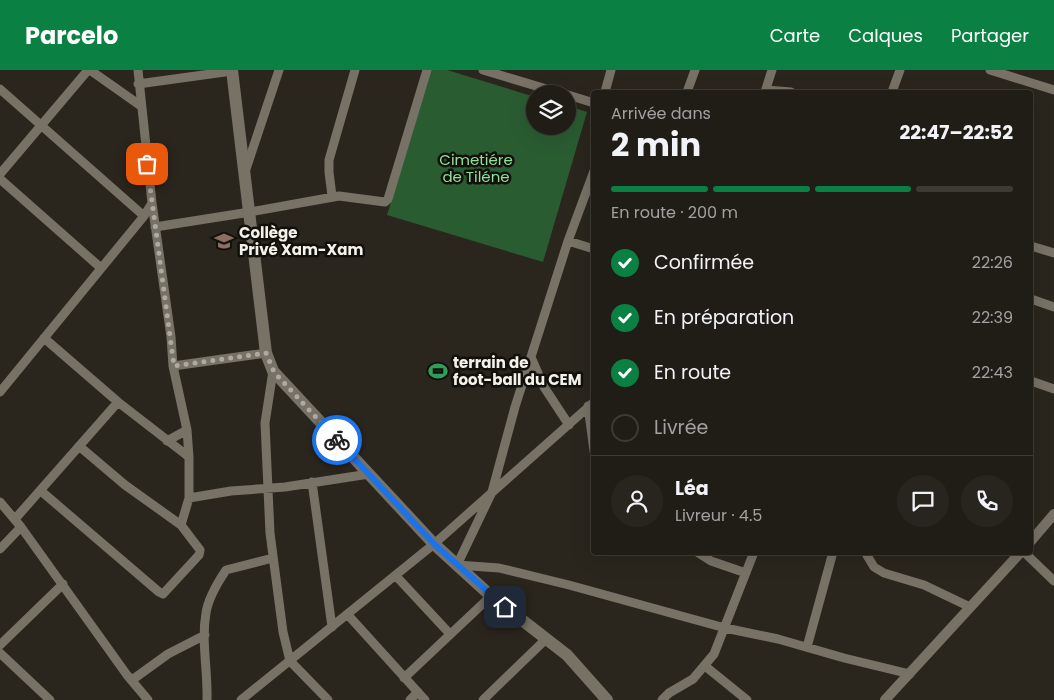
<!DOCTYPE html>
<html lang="fr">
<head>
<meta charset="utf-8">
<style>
	body { margin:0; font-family:Poppins,sans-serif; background:#28251f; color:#f1f3f6; height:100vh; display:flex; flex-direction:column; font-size:19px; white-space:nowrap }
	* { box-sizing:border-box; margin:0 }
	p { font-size:16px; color:#a2a1a1 }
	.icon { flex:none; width:28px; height:28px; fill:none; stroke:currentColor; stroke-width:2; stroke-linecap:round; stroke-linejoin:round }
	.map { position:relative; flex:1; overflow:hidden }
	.drawer { position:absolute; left:591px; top:20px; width:442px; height:465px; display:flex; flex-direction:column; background:#201c16; border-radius:5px; box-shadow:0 5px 20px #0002,0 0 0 1px #3d3a35 }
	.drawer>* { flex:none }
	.fabs { position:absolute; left:526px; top:15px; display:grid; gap:10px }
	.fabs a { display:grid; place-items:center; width:50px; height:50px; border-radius:50%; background:#201c16; box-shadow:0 5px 20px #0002,0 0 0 1px #3d3a35; font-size:25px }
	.pin { position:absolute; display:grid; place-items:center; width:42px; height:42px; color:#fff; margin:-21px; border-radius:10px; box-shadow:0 2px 8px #0006 }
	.courier { position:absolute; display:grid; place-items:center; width:50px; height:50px; margin:-25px; border:4px solid #1a73e8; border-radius:50%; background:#fff; color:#222; box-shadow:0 1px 6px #0007 }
	.summary em { font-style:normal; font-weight:700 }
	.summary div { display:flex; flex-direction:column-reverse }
	.summary { display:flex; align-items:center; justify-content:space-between; height:85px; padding:0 20px }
	h1 { font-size:32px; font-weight:700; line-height:38px }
	.bar { display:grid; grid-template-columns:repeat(4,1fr); gap:8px 5px; align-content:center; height:60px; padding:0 20px }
	.bar i { height:6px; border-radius:4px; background:#3d3a35 }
	.bar .current { background:#0b8043 }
	.bar p { grid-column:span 4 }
	.line { display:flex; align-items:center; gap:12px; padding:0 20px; border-top:1px solid #3d3a35 }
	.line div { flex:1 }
	.round { display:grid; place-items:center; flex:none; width:52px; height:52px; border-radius:26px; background:#28251f }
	ol { padding:0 20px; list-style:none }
	li { display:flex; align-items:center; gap:15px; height:55px }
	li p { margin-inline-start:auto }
	li .icon { padding:5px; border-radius:50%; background:#0b8043; color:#fff; stroke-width:4 }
	li:last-child { color:#a2a1a1 }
	li i { width:28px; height:28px; border:2px solid #3d3a35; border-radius:50% }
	header { display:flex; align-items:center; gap:30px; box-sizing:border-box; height:70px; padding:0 25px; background:#0b8043; color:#fff }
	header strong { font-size:24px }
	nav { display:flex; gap:28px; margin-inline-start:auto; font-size:18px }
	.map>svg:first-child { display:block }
	.green { fill:#2a5c32 }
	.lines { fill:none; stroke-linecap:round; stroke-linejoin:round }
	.minor { stroke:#777166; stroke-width:9 }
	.tertiary { stroke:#777166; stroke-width:10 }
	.secondary { stroke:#777166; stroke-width:12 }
	.done { stroke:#aeaaa3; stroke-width:5; stroke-dasharray:0 9 }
	.route { stroke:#1a73e8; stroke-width:6 }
	.labels { text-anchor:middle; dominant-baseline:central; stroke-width:5; stroke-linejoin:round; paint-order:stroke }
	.park-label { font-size:15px; fill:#90e29b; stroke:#12100b }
	.poi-label { font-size:15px; font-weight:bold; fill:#f4f1eb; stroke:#12100b; text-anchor:start }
</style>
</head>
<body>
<header>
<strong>Parcelo</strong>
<nav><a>Carte</a><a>Calques</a><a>Partager</a></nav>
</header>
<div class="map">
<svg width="1054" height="630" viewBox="0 0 1054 630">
	<rect width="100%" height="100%" fill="#2b261d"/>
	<!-- green -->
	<path class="green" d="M431,0h16l88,27v29h33v-20l19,6 -44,150 -156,-47z"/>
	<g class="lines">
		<!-- minor -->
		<path class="minor" d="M90,0l51,36
			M483,0l80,24
			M990,0l64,20
			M138,14l94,-13
			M0,19l144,127
			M766,20l25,2
			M605,22l6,-22
			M687,22l8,-22
			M765,22l7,-22
			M892,22l8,-22
			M568,25l26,8
			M594,101l-26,70 -53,166 -23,85 -35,73 42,3 70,17 156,43 53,11 66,19 66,16
			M245,102l34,-102
			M0,104l88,-104
			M0,109l101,89
			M332,126l-3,-24v-12l26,-90
			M155,157l95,-15 89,-16 46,6 3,-3 39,-129
			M568,171l26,8
			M1031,176l23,7
			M1031,229l23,8
			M44,268l74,64 71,55
			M531,287l13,30 25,38
			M173,296l93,-13
			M273,301l-8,52 5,110 13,99 7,29 38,39
			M1031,311l23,8
			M0,322l144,-176 8,-13 -14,-133
			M588,336l6,45
			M167,371l20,-11
			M79,376l46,39 56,40 8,-27v-41l-2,-27 -14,-64 -2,-29 -19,-134
			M312,412l20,145
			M41,421l118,101 4,2 36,-39 1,-5 -19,-25
			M189,428l42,-7 54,-4 84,-13
			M0,432l21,25 106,148 21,25
			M15,449l103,-117
			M0,479l21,-22
			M697,482l14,9 35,12
			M865,482l9,15 10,6 40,12 46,22
			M1024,482l30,29
			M396,506l54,58
			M348,545l77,85
			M0,575l63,-61
			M807,577l26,-95
			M0,583l50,47
			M705,596l42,34
			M404,608l87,-82
			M132,610l36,-26 37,-19
			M207,630c1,-29 -6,-59 -1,-87 2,-14 12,-31 20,-43l47,-12
			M241,630l193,-156 160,-142
			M410,630l8,-8
			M483,630l63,-61
			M662,630l7,-7 24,-14 21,-25 40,-102"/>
		<!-- tertiary -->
		<path class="tertiary" d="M1031,471l23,-27
			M885,630l136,-148"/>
		<!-- secondary -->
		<path class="secondary" d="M232,0l34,283 7,18 161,173 57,52 76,59 40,45"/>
	</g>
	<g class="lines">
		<!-- done -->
		<path class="done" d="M147,94l27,202 92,-13 8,19 63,68"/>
		<!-- route -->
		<path class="route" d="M337,370l97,104 71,63"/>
	</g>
	<!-- icons -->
	<defs>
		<g id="school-bare" transform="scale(1.5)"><path d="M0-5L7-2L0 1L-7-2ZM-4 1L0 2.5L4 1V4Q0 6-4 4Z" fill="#8d6e63" stroke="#12100b" stroke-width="2.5" paint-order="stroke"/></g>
		<g id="stadium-bare" transform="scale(1.5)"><path d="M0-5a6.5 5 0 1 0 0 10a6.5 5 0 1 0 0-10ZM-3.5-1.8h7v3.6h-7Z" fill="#2e9e5b" stroke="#12100b" stroke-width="2.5" paint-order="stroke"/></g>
	</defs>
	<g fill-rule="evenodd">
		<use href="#school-bare" x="224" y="171"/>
		<use href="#stadium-bare" x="438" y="301"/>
	</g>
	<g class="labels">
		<!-- park labels -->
		<g class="park-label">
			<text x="476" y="89">Cimetiére<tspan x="476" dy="17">de Tiléne</tspan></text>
		</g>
		<!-- poi labels -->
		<g class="poi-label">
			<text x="239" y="162">Collège<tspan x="239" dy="17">Privé Xam-Xam</tspan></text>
			<text x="453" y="292">terrain de<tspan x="453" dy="17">foot-ball du CEM</tspan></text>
		</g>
	</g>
</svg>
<div class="fabs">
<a><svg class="icon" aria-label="layers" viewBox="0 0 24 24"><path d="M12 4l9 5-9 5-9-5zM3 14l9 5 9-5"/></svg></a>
</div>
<div class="pin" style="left:147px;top:94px;background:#ea580c"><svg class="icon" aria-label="bag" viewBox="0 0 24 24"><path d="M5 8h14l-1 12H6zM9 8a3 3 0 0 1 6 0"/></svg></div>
<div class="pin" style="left:505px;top:537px;background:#1f2937"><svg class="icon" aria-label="home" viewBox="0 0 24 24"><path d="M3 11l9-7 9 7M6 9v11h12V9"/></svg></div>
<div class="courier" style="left:337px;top:370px"><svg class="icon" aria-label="bike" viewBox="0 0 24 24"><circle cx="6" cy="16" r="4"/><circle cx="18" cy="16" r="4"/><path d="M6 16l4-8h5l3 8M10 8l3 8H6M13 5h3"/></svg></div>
<section class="drawer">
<div class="summary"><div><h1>2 min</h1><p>Arrivée dans</p></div><em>22:47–22:52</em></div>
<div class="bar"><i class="current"></i><i class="current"></i><i class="current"></i><i></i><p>En route · 200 m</p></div>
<ol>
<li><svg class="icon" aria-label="check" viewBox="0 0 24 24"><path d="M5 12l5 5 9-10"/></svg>Confirmée<p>22:26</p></li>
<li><svg class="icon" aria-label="check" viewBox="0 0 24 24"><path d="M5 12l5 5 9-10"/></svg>En préparation<p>22:39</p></li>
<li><svg class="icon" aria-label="check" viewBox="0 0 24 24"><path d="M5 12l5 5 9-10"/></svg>En route<p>22:43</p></li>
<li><i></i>Livrée</li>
</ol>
<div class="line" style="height:90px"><a class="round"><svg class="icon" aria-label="person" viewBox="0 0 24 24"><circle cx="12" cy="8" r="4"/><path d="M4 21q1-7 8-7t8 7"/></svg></a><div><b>Léa</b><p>Livreur · 4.5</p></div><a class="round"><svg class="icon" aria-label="chat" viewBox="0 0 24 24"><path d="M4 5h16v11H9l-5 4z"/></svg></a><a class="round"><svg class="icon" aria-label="phone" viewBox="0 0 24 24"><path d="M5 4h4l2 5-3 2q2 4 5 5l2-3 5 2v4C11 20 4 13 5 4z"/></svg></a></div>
</section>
</div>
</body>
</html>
